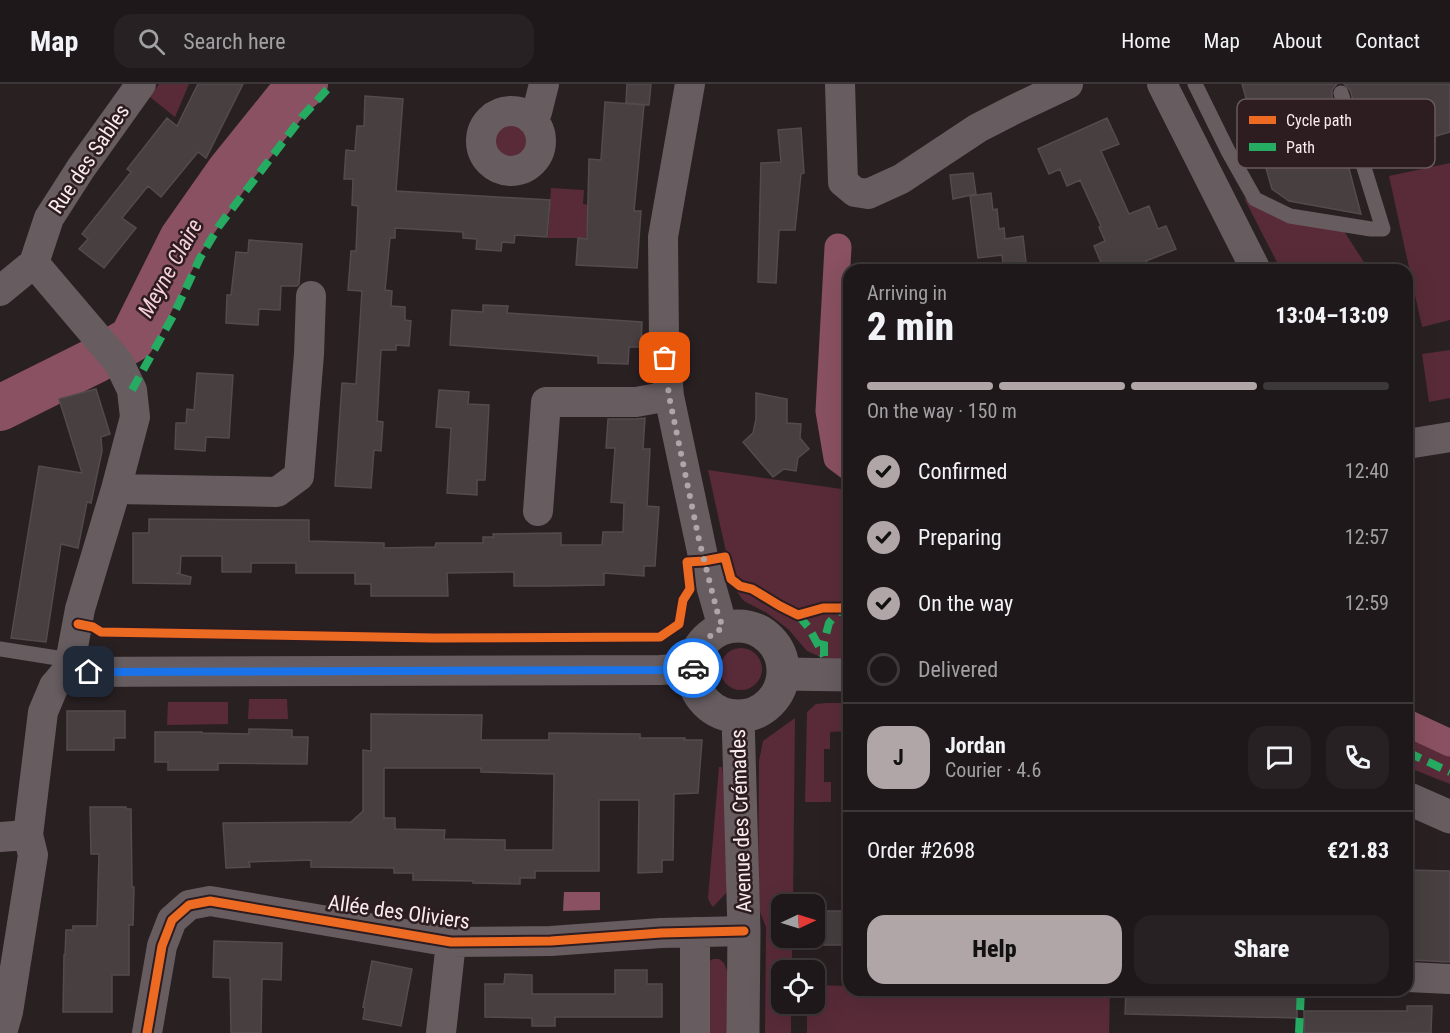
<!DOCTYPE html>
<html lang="en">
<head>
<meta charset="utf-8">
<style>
	body { margin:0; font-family:"Roboto Condensed",sans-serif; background:#272123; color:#f1f3f6; height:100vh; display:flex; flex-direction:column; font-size:22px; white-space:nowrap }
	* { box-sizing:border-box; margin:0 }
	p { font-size:20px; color:#a1a0a2 }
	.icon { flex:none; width:33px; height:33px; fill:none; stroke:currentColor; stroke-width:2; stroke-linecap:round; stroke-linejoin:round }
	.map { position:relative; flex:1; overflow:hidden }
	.panel { position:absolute; left:843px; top:180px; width:570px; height:732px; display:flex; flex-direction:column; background:#1f181a; border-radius:18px; box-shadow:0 6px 24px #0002,0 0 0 2px #3c3739 }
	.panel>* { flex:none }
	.needle { width:39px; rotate:86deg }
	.controls { position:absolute; left:771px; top:810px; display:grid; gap:12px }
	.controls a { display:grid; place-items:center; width:54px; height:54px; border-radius:12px; background:#1f181a; box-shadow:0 6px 24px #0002,0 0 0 2px #3c3739; font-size:30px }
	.pin { position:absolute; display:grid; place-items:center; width:51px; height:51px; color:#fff; margin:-26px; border-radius:12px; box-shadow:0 3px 9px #0006 }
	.courier { position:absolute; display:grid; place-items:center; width:60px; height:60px; margin:-30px; border:4px solid #1a73e8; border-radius:50%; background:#fff; color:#222; box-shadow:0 2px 8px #0007 }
	.headline em { font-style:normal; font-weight:800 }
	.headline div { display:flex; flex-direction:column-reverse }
	.headline { display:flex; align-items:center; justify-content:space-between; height:102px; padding:0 24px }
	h1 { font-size:39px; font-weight:800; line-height:45px }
	.bar { display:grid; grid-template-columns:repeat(4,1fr); gap:9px 6px; align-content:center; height:72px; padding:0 24px }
	.bar i { height:8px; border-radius:4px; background:#3c3739 }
	.bar .on { background:#b0a5a7 }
	.bar p { grid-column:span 4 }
	.line { display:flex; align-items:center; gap:15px; padding:0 24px; border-top:2px solid #3c3739 }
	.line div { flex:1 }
	.round { display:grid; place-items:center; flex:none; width:63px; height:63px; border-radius:18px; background:#272123 }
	ol { padding:0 24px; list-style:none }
	li { display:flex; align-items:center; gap:18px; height:66px }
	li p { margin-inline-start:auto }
	li .icon { padding:6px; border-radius:50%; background:#b0a5a7; color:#111; stroke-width:4 }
	li:last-child { color:#a1a0a2 }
	li i { width:33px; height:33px; border:3px solid #3c3739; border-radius:50% }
	.cta { display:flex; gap:12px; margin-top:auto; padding:12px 24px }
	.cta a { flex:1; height:69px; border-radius:18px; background:#b0a5a7; color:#111; font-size:24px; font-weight:800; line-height:69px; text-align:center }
	.cta a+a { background:#272123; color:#f1f3f6 }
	header { display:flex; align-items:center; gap:36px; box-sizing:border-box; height:84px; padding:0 30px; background:#1f181a; border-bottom:2px solid #3c3739 }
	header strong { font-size:28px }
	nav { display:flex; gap:33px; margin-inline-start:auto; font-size:21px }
	.search { width:420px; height:54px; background:#272123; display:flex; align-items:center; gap:15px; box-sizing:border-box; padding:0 21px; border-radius:18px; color:#a1a0a2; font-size:22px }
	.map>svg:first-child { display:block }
	.green { fill:#592b39 }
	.water { fill:#895161 }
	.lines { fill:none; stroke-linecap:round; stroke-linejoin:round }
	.canal { stroke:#895161; stroke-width:27 }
	.river { stroke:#895161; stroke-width:46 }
	.building { fill:#473f40; stroke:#534b4d; stroke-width:1.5; fill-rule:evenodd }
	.service { stroke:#675d60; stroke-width:15 }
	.minor { stroke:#675d60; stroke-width:30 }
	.tertiary { stroke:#675d60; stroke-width:33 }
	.quiet { stroke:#26ab63; stroke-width:8; stroke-dasharray:15 8; stroke-linecap:butt }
	.cycleway-casing { stroke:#2d1c20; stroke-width:13 }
	.cycleway { stroke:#ed6a23; stroke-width:9 }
	.done { stroke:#b0a5a7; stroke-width:6; stroke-dasharray:0 10.8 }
	.route { stroke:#1a73e8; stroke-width:8 }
	.labels { text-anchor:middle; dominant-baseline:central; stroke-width:5; stroke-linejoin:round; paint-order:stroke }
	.street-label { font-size:21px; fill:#f8ecef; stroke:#2d1c20 }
	.water-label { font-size:22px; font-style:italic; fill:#f7d0d9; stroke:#2d1c20 }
	.key { fill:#2d1c20; stroke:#6a5a5e; stroke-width:1.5 }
	.key-label { font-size:16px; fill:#f8ecef }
</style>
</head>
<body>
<header>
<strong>Map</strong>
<div class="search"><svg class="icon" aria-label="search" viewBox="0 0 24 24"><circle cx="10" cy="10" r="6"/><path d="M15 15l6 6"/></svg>Search here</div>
<nav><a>Home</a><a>Map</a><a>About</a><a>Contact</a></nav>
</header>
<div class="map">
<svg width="1450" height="949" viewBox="0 0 1450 949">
	<rect width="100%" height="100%" fill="#292022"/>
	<!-- green -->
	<path class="green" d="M159,0h30l-14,33 -25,-20z
		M492 56a18 18 0 1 1 36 0a18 18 0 1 1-36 0Z
		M1450,79v157l-28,7 -33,-151z
		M551,104l33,2 -1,14 6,1 -3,33h-38z
		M1244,114l25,14 75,19 25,39h-88z
		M1450,266v48l-21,4 -7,-48z
		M708,386l141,20v170l-26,-2 -16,-7 -19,-22 -21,-16 -23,-12 -10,-13z
		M720 585a21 21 0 1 1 42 0a21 21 0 1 1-42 0Z
		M249,615h38l1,20h-40z
		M168,618h60v22l-61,1z
		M826,619h23v28l-19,1v17h-6v33h7v20h-26l2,-90 9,-8z
		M795,634l-2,186h-11v34h10v32h-10v34h9v29h-26l1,-106 -8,-20 1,-146 4,-20z
		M1407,644l43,20v36l-43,-17z
		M719,683h3l3,24 4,93 -3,9 -13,14 -3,-4 -2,-5z
		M713,875h6l5,4 4,10 1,60h-22l1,-71z
		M815,901l34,1v4h261l-1,43h-302v-29h7z"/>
	<!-- water -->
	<path class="water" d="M564,808h36v18l-37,1z"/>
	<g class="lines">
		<!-- canal -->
		<path class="canal" d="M838,163l-9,164 8,47 12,9
			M1407,639l43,20"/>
		<!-- river -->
		<path class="river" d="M0,324l94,-47 38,-22 50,-100 47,-67 58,-72 18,-16"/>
	</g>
	<!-- building -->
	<path class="building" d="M198,0h45l-37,74 -8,-6 -37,45 -13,-11 -26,32 14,10 -32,40 -25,-19 9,-10 -6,-5 49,-62 -4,-3 40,-51 10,8z
		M627,0h24l-2,21 -23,-2z
		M1242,0h95l-5,6v6l19,64 -4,1 14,53 -72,-13 -17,-12z
		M1344,0h106v48l-80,23 -20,-65z
		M365,12l38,3 -7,92 154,9 -3,37 -32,-2 -1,8 -12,-1 -1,9 -25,-2 1,-10 -14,-1v-6l-68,-4v10h-5l-5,52 7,1 -1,15 14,1v13l6,1 -2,25 -13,-1v5h-15l-4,71 6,1 -2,29 -7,-1 -3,38 -36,-2 7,-103 14,1 6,-93 -14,-1 3,-39h5l2,-45 -6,-1 1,-26h-9l2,-29 9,1 2,-25h7z
		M605,18l39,3 -10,106h7l-4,57 -61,-3 2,-27 9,1 2,-80 12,1z
		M1107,34l12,26 -18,7 28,63 20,-8 9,23 8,-3 10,23 -30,12 2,4 -12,5h-32l-10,-24 11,-5 -6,-14 2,-1 -21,-46 -13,6 -7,-17 -11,5 -11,-25z
		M801,44l3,45 -3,1 -6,56h-16l-3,53 -18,-1 3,-119 20,-1 -3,-32z
		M973,89l3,21 -23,5 -3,-24z
		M991,109l2,17 4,-1 2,20 5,-1 1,11 18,-3 3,26 -23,2 -1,-9 -24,3 -8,-62z
		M249,156l53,4 -3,40 -2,2h-16l-1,24 -21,-1 -1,16 -32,-2 1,-28h4l5,-43 12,1z
		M483,221l25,1 -1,7 135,9 -1,25h-12l-1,17 -30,-1v-7l-148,-11 2,-35 31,2z
		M197,289l36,2 -4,63 -23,-1 -1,14 -30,-2 1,-26h10l1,-14 7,1z
		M96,305l14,45 -9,3 1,14 -11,52 -4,-1 -9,46 -17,-4 -15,98 -35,-4 28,-172 43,7 -23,-74z
		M439,306l30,2 -1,12 21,1 -4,75h-8v15l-30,-2 4,-65 -15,-1z
		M756,309l31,6v24l14,1 -1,14 9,11 -11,9 -2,13 -12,-2 -11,8 -30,-35 10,-9 3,-14z
		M645,334l-2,31h7l-3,57 12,1 -4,59h-11v10l-40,-3v12l-55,1h-35v-14l-67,1 1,23h-77v-12h-16v-11h-59v-10h-45v9h-29v-16h-41l-1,17h-4l15,4 -1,7 -57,-1v-50h16v-14l160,1v21l75,2v5l51,-1 1,-4h47v-6h11l-1,-3 68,-1v12h41l1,-13h20l1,-29 -13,-1 4,-54h-9l2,-29h28z
		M67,627h58v27h-11v12h-47z
		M371,630l111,1 -1,25h68v-7l91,1v4h45l-1,2h18l-4,53 -24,1 -1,66h-11v12l-24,1 1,-73h-40v71h-64v7h-15v6l-47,-1v-2l-60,-1v-7h-19v-5l-83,-1v-7l-62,2 1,5 -24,1 -3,-45 128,-1 12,-11v-61l8,1zM384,684h97v4l73,2 -1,76h-48v-10l-61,-1 1,-9 -50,-1v-11h-11z
		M249,645l43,1v7h16l-1,27 -89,-1v7h-50v-8h-13v-30h47v1l47,1z
		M90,723h36v2h5l1,78h2l-1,38h-4v50h-17v37h-49l1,-57h1l1,-25h7v-4h24l2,-72h-8z
		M1407,786l43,1v91l-38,-2 1,-50h-6z
		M821,827h28v34h-28z
		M214,857l68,2 -1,37 -19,-1 -1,54h-30l-1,-55 -17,-1z
		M372,877l40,8 -11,57 -38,-7 2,-11 -2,-1z
		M615,886h32v14h15v33h-107v9h-23v-8l-47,-1v-33h19l1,-10 27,1v19h83z
		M1126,906h171v28l-172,-4z
		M1407,922h25l-1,27h-127v-22h103z"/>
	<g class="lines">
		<!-- service -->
		<path class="service" d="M1195,0l33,67 27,48 35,17 81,13h12l-42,-136
			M0,565l70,11"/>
		<!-- minor -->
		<path class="minor" d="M690,0l-27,153 1,102 5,57 35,165 19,67
			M840,0l3,98 12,10 13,2 33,-15 77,-51 37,-19 53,-25
			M1162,0l94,186
			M481 57a30 30 0 1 1 60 0a30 30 0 1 1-60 0Z
			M531,35l6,-7 7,-28
			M0,207l34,-28 15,-45 32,-50 60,-84
			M1407,360l43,-7
			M116,405l161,3 22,-16 10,-122 2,-58
			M538,427l8,-109h90l33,-6
			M66,588l594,-2 33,-2
			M0,753l28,-2 15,-123 11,-26 12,-14 6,-20 8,-43 36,-120 19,-72 -3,-27 -13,-27 -85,-100
			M695,848v101
			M1407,893l43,2
			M2,949l6,-21 25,-157 -5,-20
			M147,949l15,-87 10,-26 17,-15 21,-4 241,41 100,-1 110,-8 83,-2
			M441,949l10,-91"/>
		<!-- tertiary -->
		<path class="tertiary" d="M693 587a45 45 0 1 1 90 0a45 45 0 1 1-90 0Z
			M783,590l66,1
			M738,632l6,215 -1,102
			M1407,714l43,19"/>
		<!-- quiet -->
		<path class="quiet" d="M132,306l41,-74 27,-58 19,-32 83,-109 30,-33
			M798,531l11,13 15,28
			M824,572v-14l5,-19 13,-15
			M1407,668l43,20
			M1299,949l2,-43"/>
		<!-- cycleway casing -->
		<g class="cycleway-casing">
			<path id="cycleway" d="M78,540l15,3 8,5 332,6 227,-1 19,-13 4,-24 7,-11 -3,-27 17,-1 21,-4 6,22 9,7 12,3 28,17 18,9 25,-7h19l7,-5
				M147,949l15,-87 10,-26 17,-15 21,-4 241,41 100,-1 110,-8 83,-2"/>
		</g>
		<!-- cycleway -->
		<use href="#cycleway" class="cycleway"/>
	</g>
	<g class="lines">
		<!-- done -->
		<path class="done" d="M665,274l4,38 30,144 18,71 6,17c-19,10 -25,19 -30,40"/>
		<!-- route -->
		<path class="route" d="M89,588l571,-2 33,-2"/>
	</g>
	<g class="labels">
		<!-- street labels -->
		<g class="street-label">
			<text transform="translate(89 75) rotate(-56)">Rue des Sables</text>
			<text transform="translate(741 737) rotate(-92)">Avenue des Crémades</text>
			<text transform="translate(399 828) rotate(8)">Allée des Oliviers</text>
		</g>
		<!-- water labels -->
		<g class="water-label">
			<text transform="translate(170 184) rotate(-61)">Meyne Claire</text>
		</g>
	</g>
	<!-- legend -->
	<rect x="1237" y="15" width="198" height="69" rx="9" class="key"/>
	<rect x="1249" y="32" width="27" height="8" fill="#ed6a23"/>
	<rect x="1249" y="59" width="27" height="8" fill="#26ab63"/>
	<g class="key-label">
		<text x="1286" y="42">Cycle path</text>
		<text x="1286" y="69">Path</text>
	</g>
</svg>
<div class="controls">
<a><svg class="needle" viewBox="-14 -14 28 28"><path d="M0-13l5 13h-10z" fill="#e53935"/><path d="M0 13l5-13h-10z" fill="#a1a0a2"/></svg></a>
<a><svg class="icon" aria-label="locate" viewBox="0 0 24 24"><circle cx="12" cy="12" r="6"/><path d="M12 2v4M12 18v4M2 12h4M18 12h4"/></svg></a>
</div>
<div class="pin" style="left:665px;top:274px;background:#ea580c"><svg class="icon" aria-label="bag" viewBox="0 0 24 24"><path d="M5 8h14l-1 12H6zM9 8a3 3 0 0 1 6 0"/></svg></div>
<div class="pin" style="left:89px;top:588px;background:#1f2937"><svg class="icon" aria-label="home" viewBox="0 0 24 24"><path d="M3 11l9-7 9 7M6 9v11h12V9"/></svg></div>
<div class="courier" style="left:693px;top:584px"><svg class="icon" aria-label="car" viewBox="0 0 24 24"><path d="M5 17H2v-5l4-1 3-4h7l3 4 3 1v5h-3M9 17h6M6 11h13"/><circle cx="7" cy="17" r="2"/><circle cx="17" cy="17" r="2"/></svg></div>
<section class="panel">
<div class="headline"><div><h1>2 min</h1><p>Arriving in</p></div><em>13:04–13:09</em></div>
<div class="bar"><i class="on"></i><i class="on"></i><i class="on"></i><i></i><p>On the way · 150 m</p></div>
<ol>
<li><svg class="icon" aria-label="check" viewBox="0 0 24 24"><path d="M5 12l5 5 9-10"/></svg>Confirmed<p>12:40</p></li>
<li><svg class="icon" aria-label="check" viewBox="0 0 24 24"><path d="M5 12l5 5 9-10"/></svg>Preparing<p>12:57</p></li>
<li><svg class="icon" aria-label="check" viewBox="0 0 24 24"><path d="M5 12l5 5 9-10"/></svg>On the way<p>12:59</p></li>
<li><i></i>Delivered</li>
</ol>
<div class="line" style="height:108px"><b class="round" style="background:#b0a5a7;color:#111">J</b><div><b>Jordan</b><p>Courier · 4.6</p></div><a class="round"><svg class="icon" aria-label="chat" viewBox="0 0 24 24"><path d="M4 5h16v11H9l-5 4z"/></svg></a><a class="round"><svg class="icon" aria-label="phone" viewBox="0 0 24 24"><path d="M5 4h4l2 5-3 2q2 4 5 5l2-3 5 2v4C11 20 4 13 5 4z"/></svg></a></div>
<div class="line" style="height:78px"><div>Order #2698</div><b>€21.83</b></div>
<div class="cta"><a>Help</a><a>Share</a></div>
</section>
</div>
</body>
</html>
